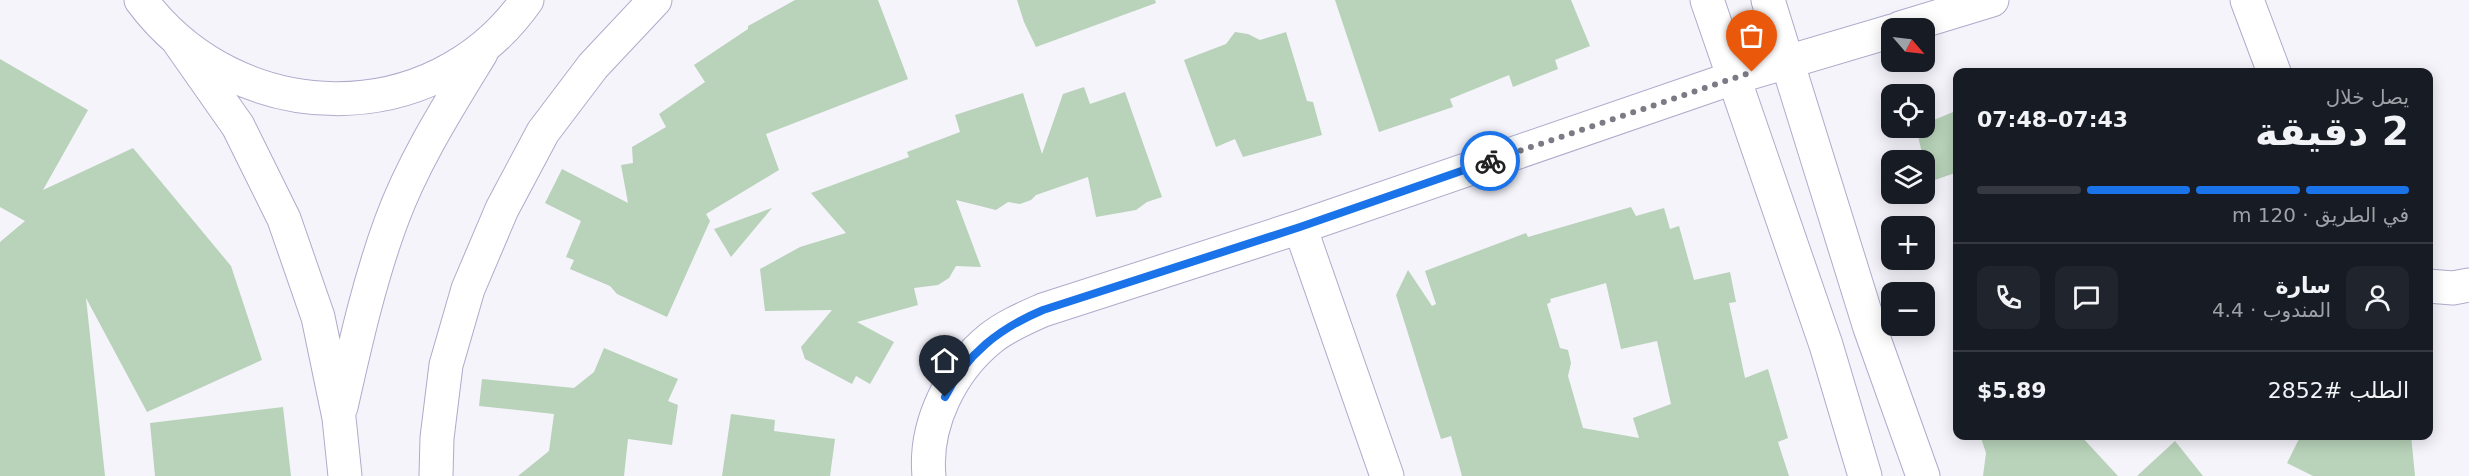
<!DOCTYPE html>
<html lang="ar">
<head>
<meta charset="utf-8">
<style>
	body { margin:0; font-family:"DejaVu Sans",Vazirmatn,sans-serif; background:#20242c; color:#f1f3f6; direction:rtl; height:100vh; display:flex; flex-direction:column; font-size:22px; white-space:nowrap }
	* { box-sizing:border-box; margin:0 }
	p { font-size:20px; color:#9ea1a6 }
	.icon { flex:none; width:33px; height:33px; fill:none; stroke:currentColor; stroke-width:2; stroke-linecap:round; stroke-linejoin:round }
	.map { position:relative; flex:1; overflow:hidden; direction:ltr }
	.sheet { position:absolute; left:1953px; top:68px; width:480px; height:372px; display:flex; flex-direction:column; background:#171b24; border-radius:12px; box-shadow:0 3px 15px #0003; direction:rtl }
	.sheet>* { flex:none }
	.needle { width:39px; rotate:118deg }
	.controls { position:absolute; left:1881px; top:18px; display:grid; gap:12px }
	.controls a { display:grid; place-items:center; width:54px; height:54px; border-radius:12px; background:#171b24; box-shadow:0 3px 15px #0003; font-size:30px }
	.pin { position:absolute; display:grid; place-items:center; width:51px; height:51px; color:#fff; margin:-62px -26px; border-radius:50% 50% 50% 0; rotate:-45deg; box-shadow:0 0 6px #0007 }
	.pin .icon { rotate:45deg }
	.courier { position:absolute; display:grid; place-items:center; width:60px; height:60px; margin:-30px; border:4px solid #1a73e8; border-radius:50%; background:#fff; color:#222; box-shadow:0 2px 8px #0007 }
	.summary em { font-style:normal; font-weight:800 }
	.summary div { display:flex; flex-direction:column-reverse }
	.summary { display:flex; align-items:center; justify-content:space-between; height:102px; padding:0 24px }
	h1 { font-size:39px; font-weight:800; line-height:45px }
	.bar { display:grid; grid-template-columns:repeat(4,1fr); gap:9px 6px; align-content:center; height:72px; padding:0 24px }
	.bar i { height:8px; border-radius:4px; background:#363941 }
	.bar .active { background:#1a73e8 }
	.bar p { grid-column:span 4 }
	.line { display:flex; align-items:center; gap:15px; padding:0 24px; border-top:2px solid #363941 }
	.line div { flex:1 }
	.round { display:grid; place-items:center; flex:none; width:63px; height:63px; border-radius:12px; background:#20242c }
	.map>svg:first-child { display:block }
	.building { fill:#b8d3b9; fill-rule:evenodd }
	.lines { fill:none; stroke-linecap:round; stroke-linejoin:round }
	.street-casing { stroke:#aeabcb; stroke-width:35 }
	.secondary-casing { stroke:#aeabcb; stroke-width:35 }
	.street { stroke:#fff; stroke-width:33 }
	.secondary { stroke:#fff; stroke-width:33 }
	.done { stroke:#7b7a85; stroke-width:6; stroke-dasharray:0 10.8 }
	.route { stroke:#1a73e8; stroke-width:8 }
</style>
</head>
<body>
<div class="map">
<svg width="2469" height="476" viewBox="0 0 2469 476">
	<rect width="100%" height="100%" fill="#f5f4fb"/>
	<!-- building -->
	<path class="building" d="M795,0h83l30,79 -142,55 13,36 -73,44 4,7 -43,96 -50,-23 -7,-8 -40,-17 4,-9 -8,-3 15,-36 -36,-18 17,-34 66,34 -7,-38 12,-2 -1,-16 34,-20 -7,-13 46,-32 -11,-17 54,-36v-3z
		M1017,0h138l1,3 -120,44 -12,-25z
		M1335,0h236l19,46 -35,14 3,9 -45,18 -4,-12 -59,24 3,8 -74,25z
		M1235,32l13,2 12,6 26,-8 21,69 6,1 9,33 -79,22 -8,-18 -19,8 -32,-87 42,-16z
		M0,59l88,51 -45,80 90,-42 98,118 31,94 -115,52 -61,-114 19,178h-105v-234l25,-21 -25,-14z
		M1084,87l6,17 35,-12 37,105 -15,5 -11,8 -40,7 -8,-40 -52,18 -5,5 -11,4 -12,-2 -12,8 -40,-10 25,67 -25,-1 -7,12 -11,7 -24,3 4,17 -61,17 37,20 -24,42 -14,-8 -4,8 -47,-25 -4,-12 31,-37 -67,1 -5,-42 40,-22 46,-14 -35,-40 98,-36 -2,-5 53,-20 -5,-17 68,-22 19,61 21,-60z
		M1958,110v62l-29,10 -13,-54h8v-4z
		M1631,207l5,9 28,-8 6,21 9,-3 15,54 36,-8 6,30 -7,1 16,75 23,-9 20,69 -10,4 11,34h-327l-11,-40 -10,3 -45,-144 12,-25 24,36 4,-2 -11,-33 101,-38 2,4zM1606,283l15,66 36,-8 14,63 -38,14 6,20 -56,-10 -15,-52 3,-13 -3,-13 -8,-2 -13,-44 4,-2 -1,-3z
		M772,208l-41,49 -17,-28z
		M604,348l74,31 -10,22 10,4 -6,40 -44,-6 -4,37h-106l31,-25 5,-37 -75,-8 3,-27 92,9 20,-16z
		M283,407l8,69h-136l-5,-53z
		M731,414l44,6 -1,11 61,8 -5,37h-108z
		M1980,435h100l38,41h-135l3,-23z
		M2301,435h110l4,41h-102l-26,-13z
		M2175,441l28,35h-66z"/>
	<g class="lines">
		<!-- street casing -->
		<g class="street-casing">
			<path id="street" d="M1707,0l119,345 39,131
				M1768,0l102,328 53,148
				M2247,0l27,72
				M1900,28l92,-28
				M1300,227l87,249
				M2428,286l25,2 16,-3
				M929,476c-5,-51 22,-106 62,-138 15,-12 34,-20 52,-28l257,-83 433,-149 159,-47"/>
		</g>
		<!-- secondary casing -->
		<g class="secondary-casing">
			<path id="secondary" d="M141,0c96,129 292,134 386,0
				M179,42l59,84 46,93 34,98 21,101 6,58
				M341,407c14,-62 28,-125 50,-185 22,-60 57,-115 90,-169
				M436,476l1,-38 9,-73 22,-76 34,-80 41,-77 50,-66 62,-66"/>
		</g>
		<!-- street -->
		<use href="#street" class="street"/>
		<!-- secondary -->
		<use href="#secondary" class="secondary"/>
	</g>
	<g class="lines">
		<!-- done -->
		<path class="done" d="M1490,161l262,-89"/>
		<!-- route -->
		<path class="route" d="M945,397c21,-43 55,-69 98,-87l257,-83 190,-66"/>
	</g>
</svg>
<div class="controls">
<a><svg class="needle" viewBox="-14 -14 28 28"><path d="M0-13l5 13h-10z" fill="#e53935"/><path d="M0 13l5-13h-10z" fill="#9ea1a6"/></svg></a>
<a><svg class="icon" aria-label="locate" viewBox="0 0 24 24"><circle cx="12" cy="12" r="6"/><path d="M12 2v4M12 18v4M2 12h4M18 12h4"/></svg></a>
<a><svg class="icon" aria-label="layers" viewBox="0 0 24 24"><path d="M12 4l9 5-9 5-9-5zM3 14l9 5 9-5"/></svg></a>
<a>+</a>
<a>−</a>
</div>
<div class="pin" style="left:1752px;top:72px;background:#ea580c"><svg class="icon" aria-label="bag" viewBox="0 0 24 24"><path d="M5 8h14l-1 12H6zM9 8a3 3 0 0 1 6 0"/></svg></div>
<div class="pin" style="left:945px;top:397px;background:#1f2937"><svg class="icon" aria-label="home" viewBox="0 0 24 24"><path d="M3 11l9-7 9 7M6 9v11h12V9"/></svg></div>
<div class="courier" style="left:1490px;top:161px"><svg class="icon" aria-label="bike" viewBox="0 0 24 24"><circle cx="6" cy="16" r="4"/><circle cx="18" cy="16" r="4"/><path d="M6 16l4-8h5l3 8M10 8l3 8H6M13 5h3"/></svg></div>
<section class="sheet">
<div class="summary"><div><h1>2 دقيقة</h1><p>يصل خلال</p></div><em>07:43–07:48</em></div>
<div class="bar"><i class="active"></i><i class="active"></i><i class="active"></i><i></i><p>في الطريق · 120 m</p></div>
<div class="line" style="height:108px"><a class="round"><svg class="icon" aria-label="person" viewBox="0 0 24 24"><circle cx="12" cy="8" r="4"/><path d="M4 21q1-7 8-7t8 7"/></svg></a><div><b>سارة</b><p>المندوب · 4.4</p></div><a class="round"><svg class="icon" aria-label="chat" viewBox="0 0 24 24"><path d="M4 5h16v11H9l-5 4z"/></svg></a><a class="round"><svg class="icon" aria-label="phone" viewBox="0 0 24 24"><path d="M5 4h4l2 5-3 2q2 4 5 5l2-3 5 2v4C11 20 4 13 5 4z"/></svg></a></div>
<div class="line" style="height:78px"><div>الطلب #2852</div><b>$5.89</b></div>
</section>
</div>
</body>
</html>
